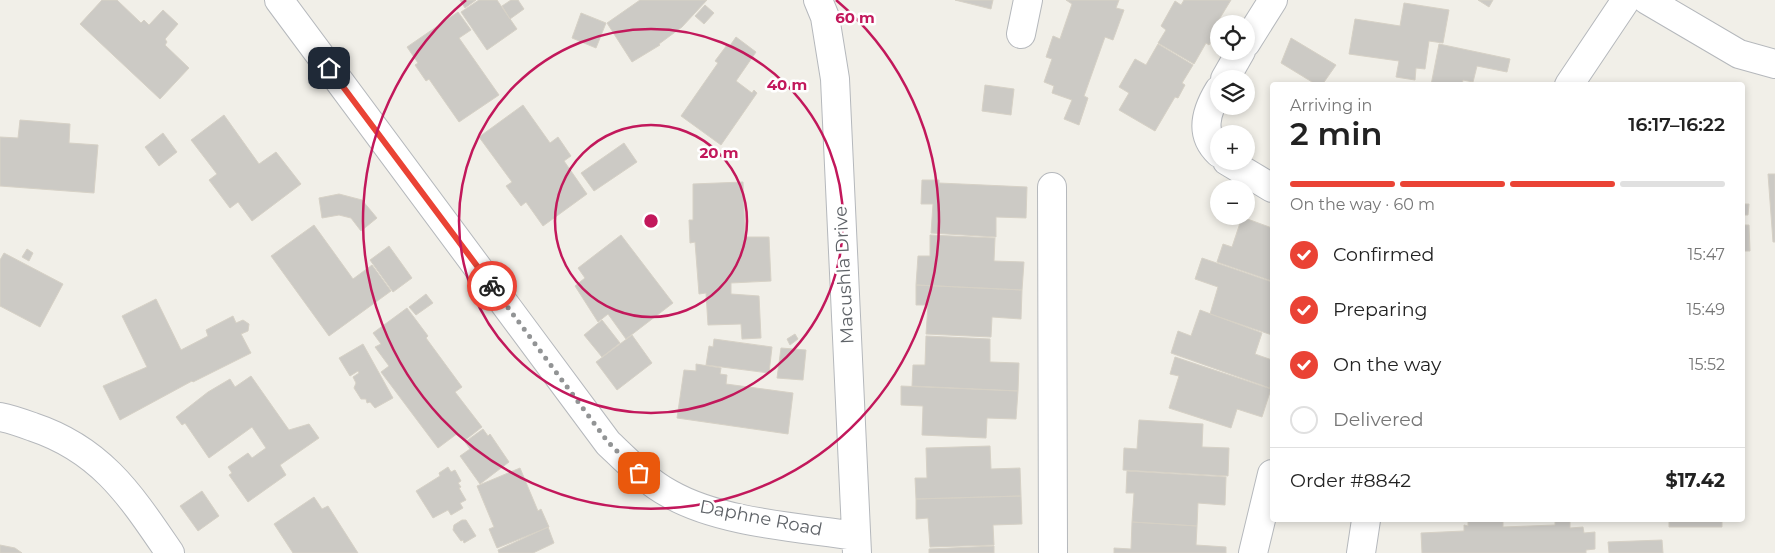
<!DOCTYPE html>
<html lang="en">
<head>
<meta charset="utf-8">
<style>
	body { margin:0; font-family:Montserrat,sans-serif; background:#f6f6f6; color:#222; height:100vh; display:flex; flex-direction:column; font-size:19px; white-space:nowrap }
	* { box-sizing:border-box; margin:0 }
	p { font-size:16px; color:#767676 }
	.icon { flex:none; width:28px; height:28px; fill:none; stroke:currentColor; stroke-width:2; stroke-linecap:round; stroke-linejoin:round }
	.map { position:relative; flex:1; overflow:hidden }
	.panel { position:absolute; left:1270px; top:82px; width:475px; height:440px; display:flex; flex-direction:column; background:#fff; border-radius:5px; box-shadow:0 2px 8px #0003 }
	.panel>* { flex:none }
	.buttons { position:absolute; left:1210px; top:15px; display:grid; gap:10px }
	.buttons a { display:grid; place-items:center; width:45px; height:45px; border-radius:50%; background:#fff; box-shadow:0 2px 8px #0003; font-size:25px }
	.pin { position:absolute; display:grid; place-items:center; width:42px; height:42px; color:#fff; margin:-21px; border-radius:10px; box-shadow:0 2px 8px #0006 }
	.courier { position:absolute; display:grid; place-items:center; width:50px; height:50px; margin:-25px; border:4px solid #ea4335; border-radius:50%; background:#fff; color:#222; box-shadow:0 1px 6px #0007 }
	.summary em { font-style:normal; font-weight:600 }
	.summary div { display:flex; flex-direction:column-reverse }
	.summary { display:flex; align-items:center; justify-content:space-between; height:85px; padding:0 20px }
	h1 { font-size:32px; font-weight:600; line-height:38px }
	.bar { display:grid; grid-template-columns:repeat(4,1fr); gap:8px 5px; align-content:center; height:60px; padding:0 20px }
	.bar i { height:6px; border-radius:4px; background:#e0e0e0 }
	.bar .selected { background:#ea4335 }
	.bar p { grid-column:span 4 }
	.line { display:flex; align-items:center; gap:12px; padding:0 20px; border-top:1px solid #e0e0e0 }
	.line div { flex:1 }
	ol { padding:0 20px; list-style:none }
	li { display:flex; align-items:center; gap:15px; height:55px }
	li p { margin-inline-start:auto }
	li .icon { padding:5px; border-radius:50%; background:#ea4335; color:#fff; stroke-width:4 }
	li:last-child { color:#767676 }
	li i { width:28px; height:28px; border:2px solid #e0e0e0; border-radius:50% }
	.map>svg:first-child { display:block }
	.building { fill:#cccac5; stroke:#d6d1c6 }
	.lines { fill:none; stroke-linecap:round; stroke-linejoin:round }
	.minor-casing { stroke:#b5b8bc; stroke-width:30 }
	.minor { stroke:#fff; stroke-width:28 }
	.done { stroke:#929495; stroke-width:5; stroke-dasharray:0 9 }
	.route { stroke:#ea4335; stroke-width:6 }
	.ring { fill:none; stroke:#c2185b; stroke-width:2.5 }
	.labels { text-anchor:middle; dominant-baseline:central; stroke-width:5; stroke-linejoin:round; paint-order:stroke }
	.street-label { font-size:18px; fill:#5f6368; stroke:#fff }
	.centre { fill:#c2185b; stroke:#fff; stroke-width:2.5 }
	.ring-label { font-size:15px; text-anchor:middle; font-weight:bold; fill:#c2185b; stroke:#fff; stroke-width:5; stroke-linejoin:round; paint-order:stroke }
</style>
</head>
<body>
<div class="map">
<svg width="1775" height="553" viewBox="0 0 1775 553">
	<rect width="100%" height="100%" fill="#f1efe8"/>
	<!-- building -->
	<path class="building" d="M102,0h15l24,23 3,-3 5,5 14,-15 15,14 -13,15 2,3 -2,3 24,23 -29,31 -80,-75z
		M460,0h16l-11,8z
		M479,0h18l20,29 -30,21 -26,-38z
		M511,0h7l6,9 -14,10 -8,-13z
		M640,0h67l-25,27 -23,17 1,1 -28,17 -25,-39z
		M955,0h38l-2,9z
		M1066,0h53l-3,8 8,2 -11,30 -8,-3 -21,59 4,2 -9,27 -15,-6 8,-19 -20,-7 2,-7 -10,-4 8,-23 -6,-2 7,-21 7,3 12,-35z
		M1184,0h47l-19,31 4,2 -7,12 -3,-2 -12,21 -36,-21 8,-13 -5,-4 14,-25 6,4z
		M1478,0h15l-4,7z
		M1404,3l45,7 -6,33 -14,-2 -4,28 -9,-1 -1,12 -19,-3 3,-16 -50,-7 6,-35 45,7z
		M705,5l9,8 -10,11 -9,-8z
		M458,12l13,18 -12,8 40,57 -40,27 -30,-43 -3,2 -11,-16 3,-2 -11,-16z
		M581,13l25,10 -10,25 -24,-10z
		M736,37l20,15 -20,29 16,12 2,-3 3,3 -36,52 -40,-29 37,-53 -3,-2 12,-16 2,2z
		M1291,38l45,27 -14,20h-5l-36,-22z
		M1158,44l35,21 -11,18 3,2 -7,13 -3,-1 -20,34 -36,-21 10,-17 -10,-6 16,-28 11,6z
		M1439,44l71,15 -3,13 -30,-6 -4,16 -10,-2 -1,5h-31z
		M985,85l29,4 -3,26 -29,-4z
		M523,105l27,38 8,-6 13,19 -7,5 23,33 -44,32 -17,-24 -5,4 -15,-20 6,-4 -33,-45z
		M224,115l35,49 17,-12 25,32 -49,37 -14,-19 -8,6 -21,-28 8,-6 -26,-34z
		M20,120l50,4 -1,19 29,2 -4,48 -94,-7v-49l18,1z
		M163,133l14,19 -18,14 -14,-19z
		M624,143l13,19 -43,29 -13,-18z
		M1768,174h7v68h-2z
		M922,180h17v3l88,4 -1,31 -30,-1v20l-65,-4 2,-29h-12z
		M743,182l2,55h24l2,44 -40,2v11l28,2 2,42 -19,1 -1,-15 -33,1 -2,-32 -7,1 -4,-52 -5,1 -1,-23h4v-36z
		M339,194l23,6 15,18 -16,13 -10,-13 -12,-3 -17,3 -3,-20z
		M1742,204h7l-1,11h-4v10h5l1,26h-8z
		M1242,217l30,11v53l-55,-19 6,-18 9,3z
		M314,225l39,54 19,-14 19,26 -62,45 -58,-80z
		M621,235l52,68 -47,36 -18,-25 -10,8 -23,-36 10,-8 -7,-10z
		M930,235l65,3 -1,23 30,1 -2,28 -106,-5 2,-29h12z
		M389,246l23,32 -19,14 -23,-32z
		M27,249l6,4 -4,8 -7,-4z
		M4,253l59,31 -23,43 -40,-21v-46z
		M1202,258l70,24v53l-62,-21 8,-27 -23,-8z
		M916,285l106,5 -1,29 -29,-2 -1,20 -65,-3 2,-29h-12z
		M426,294l7,9 -17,12 -7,-8z
		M156,299l25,51 27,-14 -2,-6 27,-14 3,7 7,-3 6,4 -1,7 -7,3 10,19 -58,29 -1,-1 -72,39 -17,-34 44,-19 -25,-51z
		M407,308l21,28 -2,2 36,49 -7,5 27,35 -18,14 -6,-8 -20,15 -57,-76 8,-6 -14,-19 6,-3 -8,-11z
		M1200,310l62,23 -7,21 17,6 -2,28 -99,-35 7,-22 13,5z
		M602,320l18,23 -18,14 -18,-22z
		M795,334l3,5 -8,6 -3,-6z
		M632,335l20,28 -35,27 -21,-28z
		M926,336l64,3v23l29,1 -1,28 -106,-5 1,-21h12z
		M714,339l58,8 -3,26 -63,-8 3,-19 4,1z
		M363,344l30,54 -18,10 -5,-6 -3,1 -1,-4h-5l-7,-11 2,-5 -3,-6 6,-4 -1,-2 -8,5 -11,-18z
		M781,348l25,2 -3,30 -26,-2z
		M1175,357l96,32 -9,28 -25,-8 -6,19 -62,-20 10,-32 -9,-2z
		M696,364l25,4 -1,6 7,1 -1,9 67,9 -5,41 -111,-16 7,-48 12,1z
		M251,376l38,54 20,-6 10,14 -39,27 6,10 -38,27 -19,-27 3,-2 -4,-6 20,-14 4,5 14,-10 -14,-21 -43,31 -24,-35 -3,2 -6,-8 32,-25 22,-13 5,8z
		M901,386l117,5 -2,28 -29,-1 -1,20 -64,-3 1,-29 -22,-1z
		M1139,420l64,4 -1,23 27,1 -1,28 -105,-6 1,-22 13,1z
		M483,429l5,7 2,-2 19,28 -29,22 -20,-28 10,-7 -5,-7z
		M990,446l1,23 29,-1 1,28 -105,3 -1,-21h12l-1,-30z
		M448,467l3,5 4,-2 6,11 -3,2 3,4 -2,1 7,12 -6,3 3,5 -12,7 -3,-5 -15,8 -17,-27 24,-15 -1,-3z
		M520,468l18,43 3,-2 8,18 -52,21 -8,-19 5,-2 -17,-41z
		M1127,471l99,6 -1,28 -27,-2 -1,23 -65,-4 2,-29h-8z
		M202,491l17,25 -21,15 -18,-25z
		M1021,496l1,28 -29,1 1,20 -64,2 -2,-29 -12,1v-20z
		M314,497l8,12 6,-3 30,47h-65l-19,-29z
		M462,520h4l10,16 -12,7 -1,-3 -2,1 -8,-11 1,-5z
		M1468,520h35v7l52,-2v-4h15v7l13,-1 1,6 11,-1v17l-9,1v3h-164l-1,-20 43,-2v-6l4,1z
		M1637,520h85v7h-53v-6z
		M1132,522l65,4 -1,19 30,2v6h-112v-5l17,1z
		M548,527l6,16 -21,10h-34l-1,-3z
		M1662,540l1,13h-54l-1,-11z
		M0,545l15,3 7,5h-22z
		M994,546v7h-65v-4z"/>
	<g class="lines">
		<!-- minor casing -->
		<g class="minor-casing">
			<path id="minor" d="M279,0l329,443c19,18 38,38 62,51 51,29 128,33 186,42
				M818,0l7,17 10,62 22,474
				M1647,0l92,54 36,10
				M1021,34l7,-34
				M1246,43l27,-43
				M1225,79l16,-28
				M1569,85l57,-85
				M1219,90c-13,21 -20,44 0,63
				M1227,161l45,27
				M1052,187l1,366
				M0,417c11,2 22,6 33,10 69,23 98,69 137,126
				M1253,553l19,-79
				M1361,553l5,-33"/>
		</g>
		<!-- minor -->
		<use href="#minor" class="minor"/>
	</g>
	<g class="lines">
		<!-- done -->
		<path class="done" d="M492,286l116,156 31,31"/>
		<!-- route -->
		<path class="route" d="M329,68l163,218"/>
	</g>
	<!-- distance rings -->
	<g class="ring">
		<circle cx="651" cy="221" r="96"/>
		<circle cx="651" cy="221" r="192"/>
		<path d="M836 0A288 288 0 1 1 466 0"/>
	</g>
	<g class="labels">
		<!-- street labels -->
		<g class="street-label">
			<text transform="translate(844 275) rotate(-93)">Macushla Drive</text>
			<text transform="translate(761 518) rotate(11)">Daphne Road</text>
		</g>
	</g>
	<circle cx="651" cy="221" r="8" class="centre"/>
	<g class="ring-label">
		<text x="855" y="23">60 m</text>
		<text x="787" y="90">40 m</text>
		<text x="719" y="158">20 m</text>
	</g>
</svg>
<div class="buttons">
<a><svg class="icon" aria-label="locate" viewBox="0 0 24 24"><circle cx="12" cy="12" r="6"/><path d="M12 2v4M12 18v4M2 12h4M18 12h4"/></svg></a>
<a><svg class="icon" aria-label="layers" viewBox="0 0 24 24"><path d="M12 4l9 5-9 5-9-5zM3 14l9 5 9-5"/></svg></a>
<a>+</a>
<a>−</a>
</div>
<div class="pin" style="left:639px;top:473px;background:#ea580c"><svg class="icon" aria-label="bag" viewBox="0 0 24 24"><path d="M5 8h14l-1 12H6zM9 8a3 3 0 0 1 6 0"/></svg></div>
<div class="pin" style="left:329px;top:68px;background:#1f2937"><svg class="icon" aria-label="home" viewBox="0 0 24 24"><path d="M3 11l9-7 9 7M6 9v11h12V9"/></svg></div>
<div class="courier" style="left:492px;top:286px"><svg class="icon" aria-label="bike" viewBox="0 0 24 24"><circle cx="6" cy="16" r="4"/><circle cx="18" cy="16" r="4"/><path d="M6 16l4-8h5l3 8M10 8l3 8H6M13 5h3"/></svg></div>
<section class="panel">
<div class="summary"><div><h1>2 min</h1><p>Arriving in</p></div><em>16:17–16:22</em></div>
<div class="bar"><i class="selected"></i><i class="selected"></i><i class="selected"></i><i></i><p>On the way · 60 m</p></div>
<ol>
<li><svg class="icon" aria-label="check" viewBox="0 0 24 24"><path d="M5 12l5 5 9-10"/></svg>Confirmed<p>15:47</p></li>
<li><svg class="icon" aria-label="check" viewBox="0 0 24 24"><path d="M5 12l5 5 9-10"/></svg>Preparing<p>15:49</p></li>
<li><svg class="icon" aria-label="check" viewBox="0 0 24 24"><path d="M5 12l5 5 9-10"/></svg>On the way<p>15:52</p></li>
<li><i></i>Delivered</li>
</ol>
<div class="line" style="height:65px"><div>Order #8842</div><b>$17.42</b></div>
</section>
</div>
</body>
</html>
